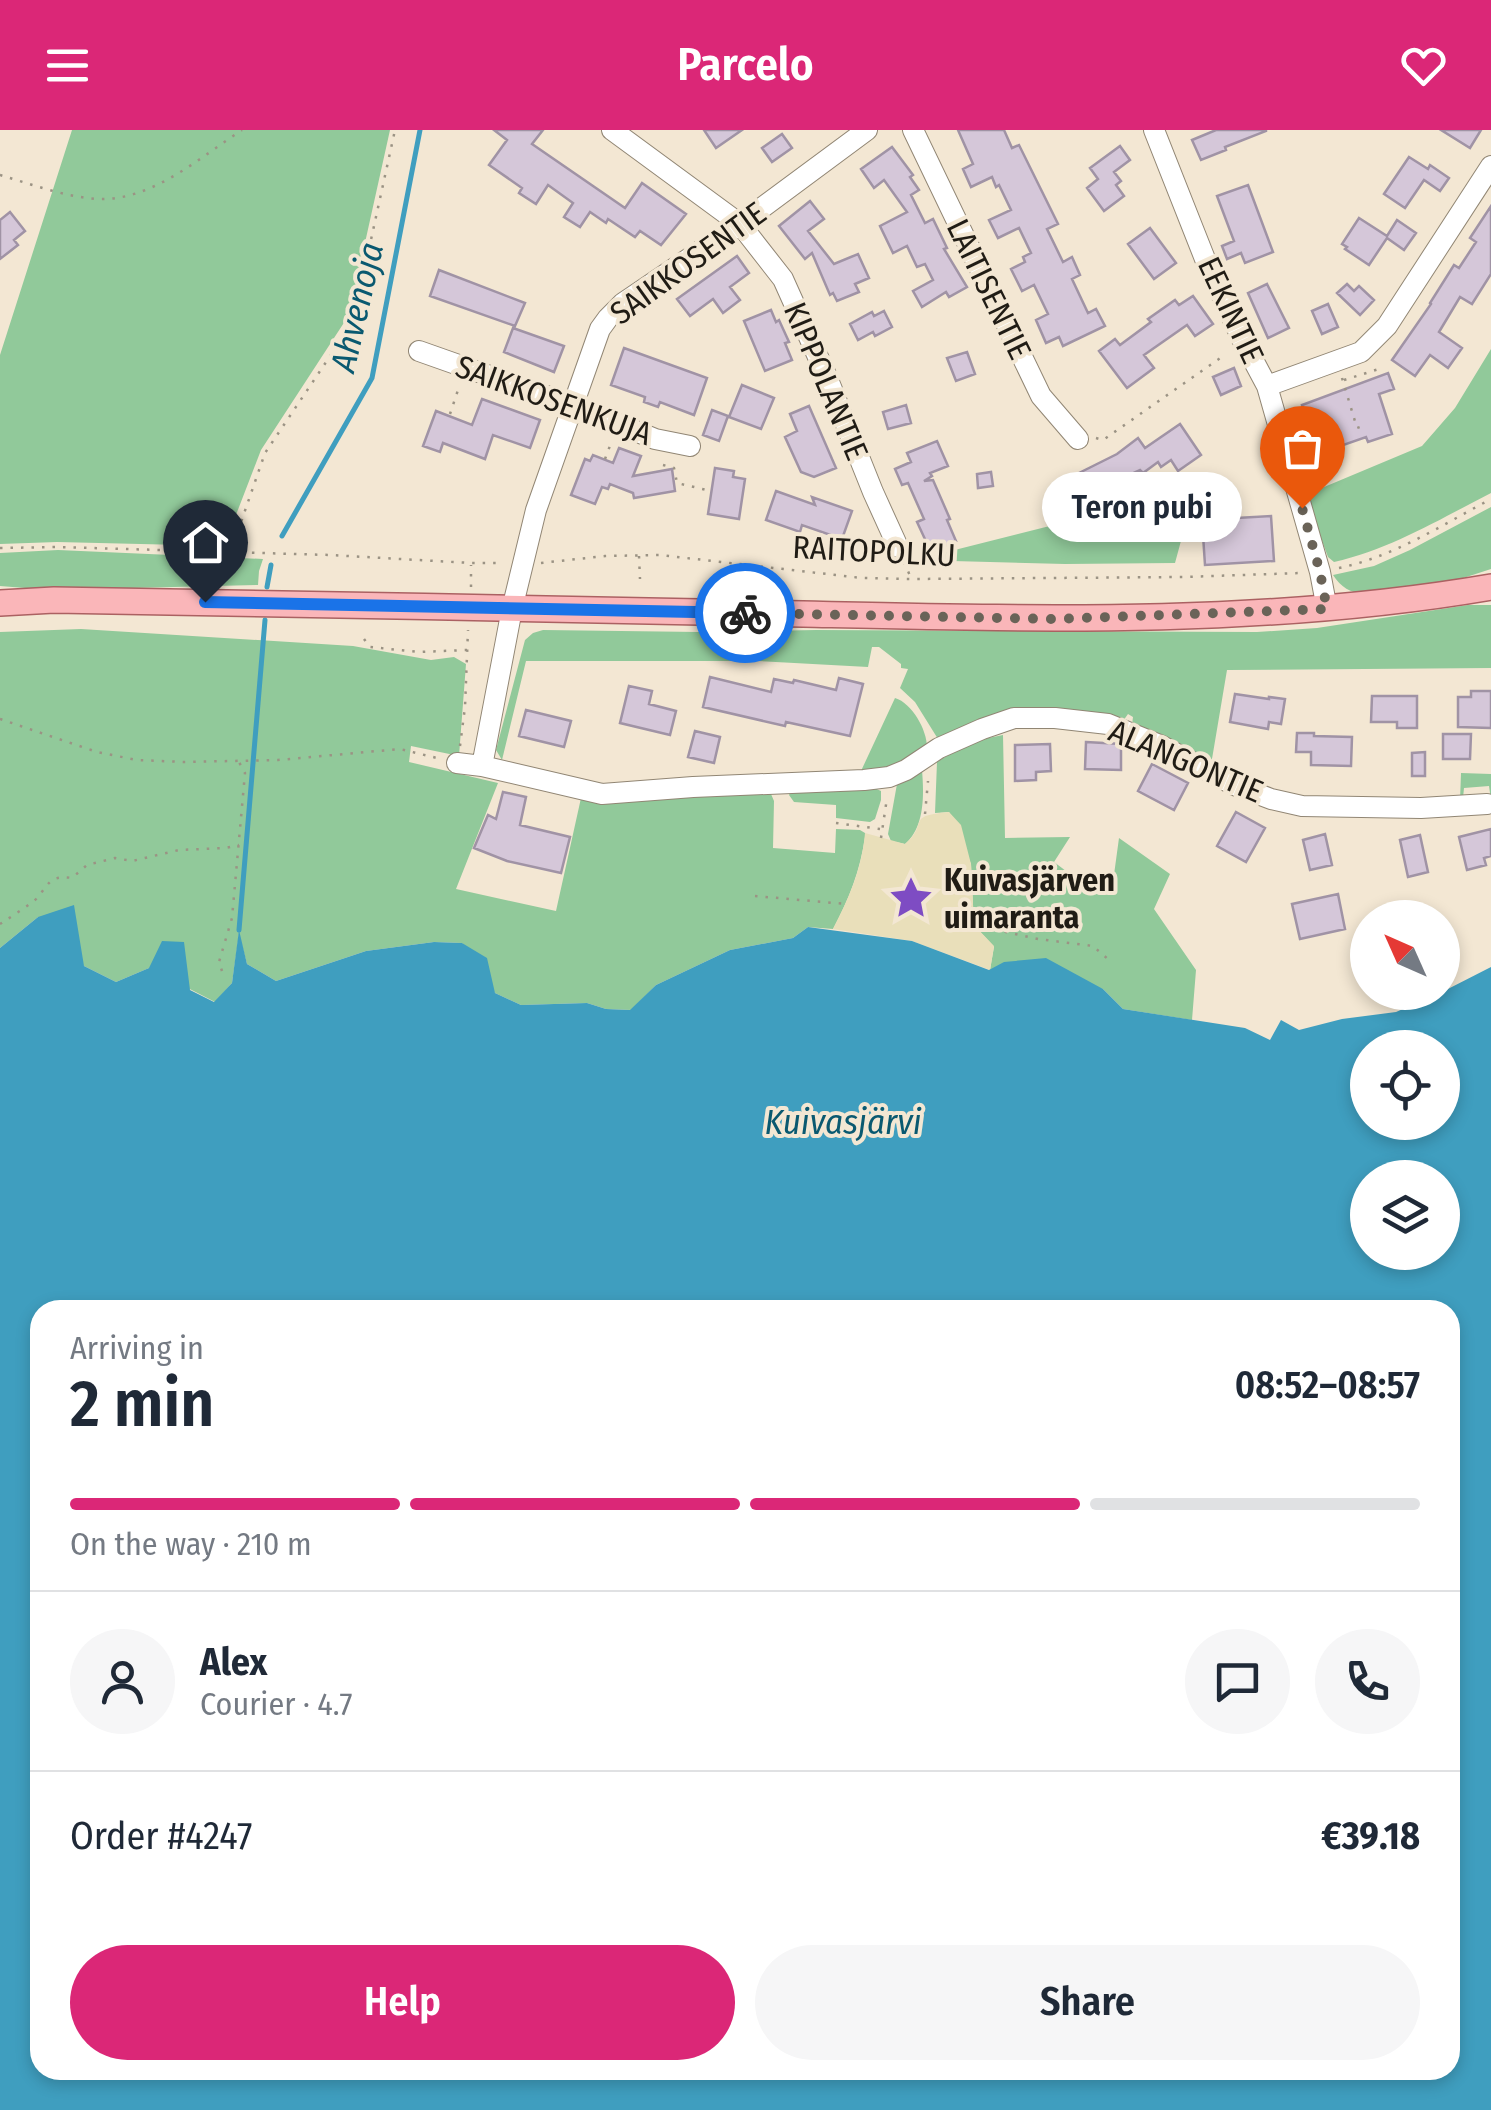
<!DOCTYPE html>
<html lang="en">
<head>
<meta charset="utf-8">
<style>
	body { margin:0; font-family:"Fira Sans Condensed",sans-serif; background:#f6f6f7; color:#1f2937; height:100vh; display:flex; flex-direction:column; font-size:38px; white-space:nowrap }
	* { box-sizing:border-box; margin:0 }
	p { font-size:32px; color:#747a83 }
	.icon { flex:none; width:55px; height:55px; fill:none; stroke:currentColor; stroke-width:2; stroke-linecap:round; stroke-linejoin:round }
	.map { position:relative; flex:1; overflow:hidden }
	.details { position:absolute; left:30px; top:1170px; width:1430px; height:780px; display:flex; flex-direction:column; background:#fff; border-radius:30px; box-shadow:0 5px 15px #0003 }
	.details>* { flex:none }
	.needle { width:65px; rotate:315deg }
	.buttons { position:absolute; left:1350px; top:770px; display:grid; gap:20px }
	.buttons a { display:grid; place-items:center; width:110px; height:110px; border-radius:50%; background:#fff; box-shadow:0 5px 15px #0003; font-size:50px }
	.pin { position:absolute; display:grid; place-items:center; width:85px; height:85px; color:#fff; margin:-102px -42px; border-radius:50% 50% 50% 0; rotate:-45deg; box-shadow:0 0 10px #0007 }
	.pin .icon { rotate:45deg }
	.courier { position:absolute; display:grid; place-items:center; width:100px; height:100px; margin:-50px; border:8px solid #1a73e8; border-radius:50%; background:#fff; color:#222; box-shadow:0 2px 12px #0007 }
	.bubble { position:absolute; height:70px; border-radius:35px; background:#fff; box-shadow:0 5px 15px #0003; font-size:32px; font-weight:600; line-height:70px; text-align:center }
	.overview em { font-style:normal; font-weight:600 }
	.overview div { display:flex; flex-direction:column-reverse }
	.overview { display:flex; align-items:center; justify-content:space-between; height:170px; padding:0 40px }
	h1 { font-size:65px; font-weight:600; line-height:75px }
	.bar { display:grid; grid-template-columns:repeat(4,1fr); gap:15px 10px; align-content:center; height:120px; padding:0 40px }
	.bar i { height:12px; border-radius:8px; background:#e0e1e3 }
	.bar .on { background:#db2777 }
	.bar p { grid-column:span 4 }
	.line { display:flex; align-items:center; gap:25px; padding:0 40px; border-top:2px solid #e0e1e3 }
	.line div { flex:1 }
	.round { display:grid; place-items:center; flex:none; width:105px; height:105px; border-radius:52px; background:#f6f6f7 }
	.action { display:flex; gap:20px; margin-top:auto; padding:20px 40px }
	.action a { flex:1; height:115px; border-radius:60px; background:#db2777; color:#fff; font-size:40px; font-weight:600; line-height:115px; text-align:center }
	.action a+a { background:#f6f6f7; color:#1f2937 }
	header { display:flex; justify-content:space-between; align-items:center; height:130px; padding:0 40px; background:#db2777; color:#fff; font-size:45px; font-weight:600 }
	.map>svg:first-child { display:block }
	.green { fill:#91c99a }
	.sand { fill:#e9dfba }
	.water { fill:#3f9ebf; fill-rule:evenodd }
	.lines { fill:none; stroke-linecap:round; stroke-linejoin:round }
	.stream { stroke:#3f9ebf; stroke-width:5 }
	.building { fill:#d5c7d9; stroke:#a093a5; stroke-width:2.5 }
	.minor-casing { stroke:#918674; stroke-width:22 }
	.major-casing { stroke:#ab6162; stroke-width:28 }
	.path { stroke:#9b9384; stroke-width:2.5; stroke-dasharray:2.5 8; stroke-linecap:butt }
	.minor { stroke:#fff; stroke-width:20 }
	.major { stroke:#fab6b9; stroke-width:25 }
	.done { stroke:#6a6358; stroke-width:10; stroke-dasharray:0 18 }
	.route { stroke:#1a73e8; stroke-width:12 }
	.labels { text-anchor:middle; dominant-baseline:central; stroke-width:8; stroke-linejoin:round; paint-order:stroke }
	.street-label { font-size:32px; fill:#201c15; stroke:#f3e7d3 }
	.poi-label { font-size:32px; font-weight:bold; fill:#201c15; stroke:#f3e7d3; text-anchor:start }
	.water-label { font-size:35px; font-style:italic; fill:#0a5970; stroke:#f3e7d3 }
</style>
</head>
<body>
<header><svg class="icon" aria-label="menu" viewBox="0 0 24 24"><path d="M4 6h16M4 12h16M4 18h16"/></svg>Parcelo<svg class="icon" aria-label="heart" viewBox="0 0 24 24"><path d="M12 20l-8-8c-3-5 5-10 8-4 3-6 11-1 8 4z"/></svg></header>
<div class="map">
<svg width="1491" height="1980" viewBox="0 0 1491 1980">
	<rect width="100%" height="100%" fill="#f3e7d3"/>
	<!-- green -->
	<path class="green" d="M72,0h318l-41,185 -88,135 -37,96 -167,-4 -57,2v-189z
		M1491,219v144c-51,26 -100,56 -157,69l-6,-5 -23,-62 117,-49 33,-38z
		M1183,360l5,25 -13,48 -110,1 -150,-4 250,-63z
		M1491,377v62l-37,12 -89,13c-15,-1 -24,-7 -32,-19l41,-9 36,-16z
		M58,420l205,9 -4,12 -1,14 -208,5 -50,-4v-33z
		M1468,475h23v63l-264,2 -16,95 -79,-40 1,-8 -5,-3 -5,7 -28,-6 -157,24 -23,-37 -15,-14 8,-19 -7,-1v-4l-22,-17h-7l-4,20 -110,-6h-232l-24,99 -6,-10 29,-110 8,-7 10,-3 156,2 117,-2 441,2 60,-4z
		M81,499l272,17 78,14 23,-3 12,7 -7,92 -48,-10 -2,16 89,21 -42,106 100,22 25,-113 28,5 157,-13 5,4 3,7 -1,47 62,5 1,-24 24,1 5,3v4c-5,34 -16,62 -32,92l-25,-2 -15,11 -63,12 -74,35 -25,25 -25,-1 -19,-6 -66,2 -26,-12 -33,-50 -28,-1 -68,9 -90,30 -29,-17 -8,-30 -7,49 -17,19 -66,-34 -33,14 -32,-16 -46,-49 -38,31v-316z
		M895,568c17,5 32,32 32,49 -22,14 -40,22 -66,24z
		M1003,605l2,103 65,-1 -16,25 40,30 19,-10 6,-44 51,36 -16,35 42,61 -4,50 -69,-11 -20,-20 -113,-19 4,-23 -20,-22 -3,-61 -22,-52 -14,1 2,-51 32,-20z
		M922,640c2,24 3,57 -17,74l-14,-3 -3,-7 9,-50z
		M1461,643l30,1v26l-2,-14 -25,2 -1,10 -3,3z
		M872,657l9,4v9l-6,19 -5,3 -34,-4v-13l-42,-3 -5,-7 3,-7z"/>
	<!-- sand -->
	<path class="sand" d="M949,682l12,13 10,39 3,61 20,21 -4,24 -78,-29 -79,-12c16,-31 29,-60 32,-96l40,11c25,-21 -1,-28 44,-32z"/>
	<!-- water -->
	<path class="water" d="M74,775l10,61 32,16 33,-14 13,-27 22,1 6,48 24,12 18,-19 7,-53 8,34 29,17 90,-30 68,-9 28,1 25,15 8,35 26,12 66,-2 19,6 24,1 26,-25 74,-35 63,-12 15,-11 104,14 77,29 15,-8 42,-4 57,31 20,20 122,19 25,12 11,-20 18,10 43,-11 54,-7 46,-20 49,-25v1143h-1491v-1162l38,-31zM1368,918h74v74h-74zM1368,1048h74v74h-74zM40,1180h1410v760h-1410z"/>
	<g class="lines">
		<!-- stream -->
		<path class="stream" d="M282,406l90,-158 48,-248
			M267,457l4,-22
			M239,800l26,-310"/>
	</g>
	<!-- building -->
	<path class="building" d="M494,0h49l-11,14 93,64 17,-25 44,31 -25,31 -21,-14 -5,6 -27,-18 -2,4 -16,-11 -10,15 -16,-10 9,-14 -25,-18 -12,19 -17,-11 3,-5 -33,-23 18,-25z
		M704,0h38l-26,18z
		M958,0h46l8,18 7,-3 39,79 -11,5 16,33 9,-5 8,18 -8,4 16,34 8,-4 9,17 -42,20 -4,-9 -13,6 -10,-23 12,-6 -14,-29 -12,6 -11,-22 14,-7 -2,-5 8,-4 -12,-25 -21,10 -9,-18 22,-10 -12,-25 -3,2 -4,-10 -21,10 -8,-18 10,-5z
		M1216,0h50v1l-41,16 1,3 -25,10 -9,-20z
		M1441,0h40l-11,18z
		M782,4l10,14 -20,14 -10,-14z
		M1120,16l10,14 -16,12 7,9 -5,4 8,11 -20,15 -17,-23 11,-9 -8,-11z
		M892,17l21,28 -3,2 9,13 -8,5 14,28 8,-4 14,29 -3,1 23,38 -18,10 -3,-5 -24,15 -9,-16 20,-11 -8,-16 -8,3 -10,-21 -14,7 -13,-27 27,-14 -23,-32 -10,8 -13,-19z
		M1409,27l19,12 2,-4 19,13 -9,13 -16,-11 -19,28 -21,-14z
		M1248,55l25,67 -28,11 -4,-10 -14,6 -5,-13 12,-5 -17,-45z
		M810,71l14,18 -16,12 26,33 24,-10 11,24 -14,6 4,8 -22,9 -4,-8 -3,2 -18,-42 -7,6 -26,-33z
		M1491,76v68l-19,30 -12,-7 -21,35 23,16 -14,20 -18,-13 -15,21 -23,-16 39,-56 -1,-1 24,-38 5,3 17,-26 -6,-4z
		M10,82l15,19 -11,9 4,5 -18,14v-39z
		M1359,88l28,18 10,-16 19,13 -12,17 -17,-12 -18,27 -24,-16 2,-2 -5,-3z
		M1150,98l26,35 -22,16 -26,-35z
		M737,126l12,17 -19,14 10,13 -17,13 -10,-14 -23,17 -13,-17z
		M439,140l86,33 -10,23 -85,-30z
		M1267,154l22,44 -21,10 -20,-45z
		M1347,154l7,7 5,-5 15,14 -14,15 -23,-22z
		M1193,166l20,28 -18,12 -8,-11 -43,30 10,13 -27,20 -28,-37 16,-12 5,6 31,-23 -3,-3 27,-19 4,5z
		M1328,174l10,23 -16,7 -10,-23z
		M771,180l5,12 3,-2 10,22 -4,1 7,17 -27,11 -21,-50z
		M884,181l8,16 -17,9 -2,-4 -15,8 -8,-16 22,-12 2,4z
		M513,198l51,18 -10,26 -50,-20z
		M624,218l83,30 -13,37 -34,-13 -2,5 -14,-5 1,-5 -34,-12z
		M967,222l8,22 -19,7 -9,-23z
		M1234,238l7,18 -20,9 -8,-18z
		M1388,243l6,16 -15,5 13,40 -24,8 -2,-5 -34,12 -9,-28 -14,5 -7,-21z
		M742,255l32,13 -13,31 -32,-12z
		M482,269l58,21 -10,28 -37,-13 -8,24 -42,-16 -3,9 -17,-6 13,-35 36,14z
		M906,275l5,18 -23,6 -5,-17z
		M809,276l27,62 -22,9 -13,-5 -16,-35 12,-6 -7,-17z
		M712,280l16,6 -9,25 -16,-6z
		M1180,294l21,31 -23,16 -7,-11 -10,7 -3,-5 -15,11 -3,-3 -26,12 6,12 -20,8 -5,-11 -15,6 -9,-20 46,-23 21,-16 7,10z
		M937,311l11,25 -18,7 2,3 -8,5 9,-1 17,39 -3,1 9,21 -25,11 -14,-30 7,-3 -16,-36 -6,2 -7,-16 16,-7 -4,-9z
		M619,318l22,8 -8,20 39,-7 3,22 -41,7 -1,-5 -23,-9 -2,5 -6,-2 -7,17 -24,-9 14,-36 5,2 3,-6 20,8z
		M715,338l19,3 -1,6 12,2 -6,40 -31,-5z
		M991,342l2,14 -15,2 -1,-14z
		M776,361l39,14 -3,-8 40,14 -10,28 -40,-14 -2,7 -34,-12z
		M1271,386l3,45 -69,4 -3,-45z
		M710,547l61,15 3,-13 19,4 1,-3 42,10 3,-12 24,6 -13,52 -64,-14 -1,4 -82,-19z
		M629,556l23,5 -3,13 27,7 -6,24 -50,-12z
		M1471,561h20v37l-33,-1v-30h13z
		M1235,564l34,5v-2l16,2 -4,25 -12,-2 -1,7 -38,-7z
		M1372,566h45v32h-20v-6h-26z
		M526,580l45,11 -7,26 -45,-11z
		M695,601l25,6 -6,26 -26,-6z
		M1297,603h17v3l38,1 -1,29 -40,-1v-13h-15z
		M1443,604h28l-1,25h-27z
		M1086,612l35,2v26l-36,-1z
		M1050,614l1,27 -15,1v8l-21,1v-36z
		M1425,622v24h-13v-23z
		M1152,634l36,19 -14,27 -36,-19z
		M503,662l23,5 -6,28 50,12 -9,36 -54,-12 -33,-13 14,-33 8,4z
		M1236,682l29,16 -19,34 -29,-16z
		M1491,699v27l-7,2 2,7 -19,5 -8,-33z
		M1325,704l7,31 -22,5 -7,-30z
		M1420,705l8,37 -20,5 -8,-37z
		M1338,764l7,35 -45,10 -8,-35z"/>
	<g class="lines">
		<!-- minor casing -->
		<g class="minor-casing">
			<path id="minor" d="M612,0l128,94 43,55 44,98 46,115 25,55
				M913,0l128,266 37,43
				M1154,0l51,129 38,82 24,45 53,186 7,37
				M419,221l153,54 83,34 35,7
				M1267,256l94,-34 26,-26 104,-160
				M457,633l25,3 120,28 91,-7 171,-7 25,-3 17,-7 33,-22 43,-19 32,-11h41l53,6 54,22 72,39 37,14 31,7 119,2 66,-4
				M482,636l30,-157 24,-99 64,-181 8,-11 15,-15 117,-79 127,-94"/>
		</g>
		<!-- major casing -->
		<g class="major-casing">
			<path id="major" d="M0,473l54,-3c250,4 499,9 749,14 230,5 461,12 688,-27"/>
		</g>
		<!-- path -->
		<path class="path" d="M0,45c31,9 65,22 98,24 54,2 101,-41 144,-69
			M1342,248l15,50 6,-2
			M1344,250l35,-11
			M450,284l9,-27
			M1096,308l7,2 123,-86
			M605,329l6,-16
			M663,335l11,3 3,15 34,8
			M0,418l58,-1 272,8 141,8h32
			M231,421l34,-98 88,-131 42,-192
			M639,426l1,23
			M904,432l7,16
			M541,433l64,-7 55,-1 202,23 50,1 271,-2 118,-4
			M1339,438c54,-11 103,-43 152,-69
			M471,457v-22
			M364,509l6,8 49,5 48,-2
			M0,589l97,33 40,8 48,2 93,-2 122,-11 37,9
			M460,616l5,-39 3,-77
			M925,684l3,-33
			M836,693l44,6
			M881,708l6,-40
			M755,766l91,8
			M0,794c11,-7 23,-15 34,-23 14,-13 13,-27 38,-23l15,-13 28,-7 17,3 47,-11 46,-2 14,-3
			M974,795l64,14 55,7 16,14
			M222,841l-3,-9 13,-44 13,-145 -6,-11"/>
		<!-- minor -->
		<use href="#minor" class="minor"/>
		<!-- major -->
		<use href="#major" class="major"/>
	</g>
	<g class="lines">
		<!-- done -->
		<path class="done" d="M745,483l309,6 273,-10 -7,-37 -18,-64"/>
		<!-- route -->
		<path class="route" d="M205,472l540,11"/>
	</g>
	<!-- icons -->
	<defs>
		<g id="sight-bare" transform="scale(3.45)"><path d="M0-6L1.8-2.2L6-1.7L2.9 1.2L3.7 5.4L0 3.3L-3.7 5.4L-2.9 1.2L-6-1.7L-1.8-2.2Z" fill="#7e4cc3" stroke="#f3e7d3" stroke-width="2.5" paint-order="stroke"/></g>
	</defs>
	<g fill-rule="evenodd">
		<use href="#sight-bare" x="911" y="768"/>
	</g>
	<g class="labels">
		<!-- street labels -->
		<g class="street-label">
			<text transform="translate(688 133) rotate(-36)">SAIKKOSENTIE</text>
			<text transform="translate(989 159) rotate(64)">LAITISENTIE</text>
			<text transform="translate(1231 180) rotate(65)">EEKINTIE</text>
			<text transform="translate(826 251) rotate(67)">KIPPOLANTIE</text>
			<text transform="translate(554 270) rotate(20)">SAIKKOSENKUJA</text>
			<text transform="translate(874 421) rotate(3)">RAITOPOLKU</text>
			<text transform="translate(1186 631) rotate(23)">ALANGONTIE</text>
		</g>
		<!-- poi labels -->
		<g class="poi-label">
			<text x="944" y="750">Kuivasjärven<tspan x="944" dy="37">uimaranta</tspan></text>
		</g>
		<!-- water labels -->
		<g class="water-label">
			<text transform="translate(357 177) rotate(-77)">Ahvenoja</text>
			<text x="843" y="992">Kuivasjärvi</text>
		</g>
	</g>
</svg>
<div class="buttons">
<a><svg class="needle" viewBox="-14 -14 28 28"><path d="M0-13l5 13h-10z" fill="#e53935"/><path d="M0 13l5-13h-10z" fill="#747a83"/></svg></a>
<a><svg class="icon" aria-label="locate" viewBox="0 0 24 24"><circle cx="12" cy="12" r="6"/><path d="M12 2v4M12 18v4M2 12h4M18 12h4"/></svg></a>
<a><svg class="icon" aria-label="layers" viewBox="0 0 24 24"><path d="M12 4l9 5-9 5-9-5zM3 14l9 5 9-5"/></svg></a>
</div>
<div class="pin" style="left:1302px;top:378px;background:#ea580c"><svg class="icon" aria-label="bag" viewBox="0 0 24 24"><path d="M5 8h14l-1 12H6zM9 8a3 3 0 0 1 6 0"/></svg></div>
<div class="pin" style="left:205px;top:472px;background:#1f2937"><svg class="icon" aria-label="home" viewBox="0 0 24 24"><path d="M3 11l9-7 9 7M6 9v11h12V9"/></svg></div>
<div class="courier" style="left:745px;top:483px"><svg class="icon" aria-label="bike" viewBox="0 0 24 24"><circle cx="6" cy="16" r="4"/><circle cx="18" cy="16" r="4"/><path d="M6 16l4-8h5l3 8M10 8l3 8H6M13 5h3"/></svg></div>
<div class="bubble" style="left:1042px;top:342px;width:200px">Teron pubi</div>
<section class="details">
<div class="overview"><div><h1>2 min</h1><p>Arriving in</p></div><em>08:52–08:57</em></div>
<div class="bar"><i class="on"></i><i class="on"></i><i class="on"></i><i></i><p>On the way · 210 m</p></div>
<div class="line" style="height:180px"><a class="round"><svg class="icon" aria-label="person" viewBox="0 0 24 24"><circle cx="12" cy="8" r="4"/><path d="M4 21q1-7 8-7t8 7"/></svg></a><div><b>Alex</b><p>Courier · 4.7</p></div><a class="round"><svg class="icon" aria-label="chat" viewBox="0 0 24 24"><path d="M4 5h16v11H9l-5 4z"/></svg></a><a class="round"><svg class="icon" aria-label="phone" viewBox="0 0 24 24"><path d="M5 4h4l2 5-3 2q2 4 5 5l2-3 5 2v4C11 20 4 13 5 4z"/></svg></a></div>
<div class="line" style="height:130px"><div>Order #4247</div><b>€39.18</b></div>
<div class="action"><a>Help</a><a>Share</a></div>
</section>
</div>
</body>
</html>
